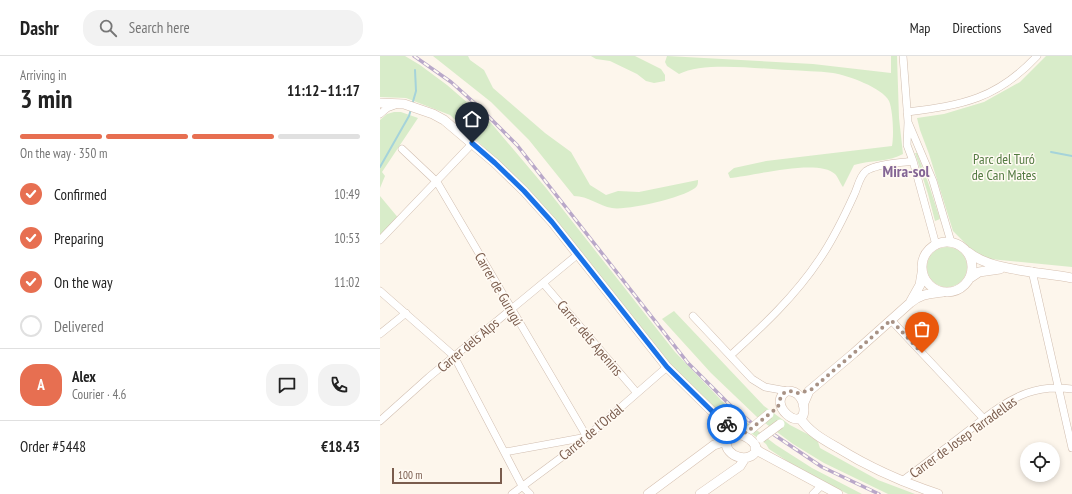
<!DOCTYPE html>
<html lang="en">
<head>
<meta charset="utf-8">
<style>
	body { margin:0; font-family:"PT Sans Narrow",sans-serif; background:#f2f2f2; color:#222; height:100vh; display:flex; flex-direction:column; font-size:15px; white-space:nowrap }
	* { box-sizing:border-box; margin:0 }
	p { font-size:13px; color:#767676 }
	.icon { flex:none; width:22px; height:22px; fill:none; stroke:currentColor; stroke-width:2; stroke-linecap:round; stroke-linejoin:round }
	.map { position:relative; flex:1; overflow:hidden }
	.sheet { display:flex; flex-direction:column; background:#fff; width:380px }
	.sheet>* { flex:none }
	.controls { position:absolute; left:640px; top:386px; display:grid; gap:8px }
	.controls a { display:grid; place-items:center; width:40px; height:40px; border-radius:50%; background:#fff; box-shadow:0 2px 6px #0003; font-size:20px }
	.scale { position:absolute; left:12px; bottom:10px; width:110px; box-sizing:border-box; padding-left:4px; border:2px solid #7a5c4d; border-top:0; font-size:11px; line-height:14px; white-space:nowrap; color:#7a5c4d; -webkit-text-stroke:3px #fffaf3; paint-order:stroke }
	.pin { position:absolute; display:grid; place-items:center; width:34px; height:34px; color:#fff; margin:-41px -17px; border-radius:50% 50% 50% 0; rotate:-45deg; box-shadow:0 0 4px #0007 }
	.pin .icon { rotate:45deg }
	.courier { position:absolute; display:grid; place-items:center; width:40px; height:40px; margin:-20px; border:3px solid #1a73e8; border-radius:50%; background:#fff; color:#222; box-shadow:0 1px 5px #0007 }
	.overview em { font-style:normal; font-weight:600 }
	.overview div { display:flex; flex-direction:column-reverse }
	.overview { display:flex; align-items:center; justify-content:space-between; height:68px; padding:0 20px }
	h1 { font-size:26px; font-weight:600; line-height:30px }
	.bar { display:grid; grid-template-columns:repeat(4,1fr); gap:6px 4px; align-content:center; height:48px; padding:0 20px }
	.bar i { height:5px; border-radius:3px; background:#e0e0e0 }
	.bar .current { background:#e76f51 }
	.bar p { grid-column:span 4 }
	.line { display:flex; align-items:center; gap:10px; padding:0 20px; border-top:1px solid #e0e0e0 }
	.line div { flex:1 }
	.round { display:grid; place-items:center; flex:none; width:42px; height:42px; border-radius:16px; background:#f2f2f2 }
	ol { padding:0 20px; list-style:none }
	li { display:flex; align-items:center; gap:12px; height:44px }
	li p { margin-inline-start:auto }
	li .icon { padding:4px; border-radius:50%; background:#e76f51; color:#fff; stroke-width:4 }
	li:last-child { color:#767676 }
	li i { width:22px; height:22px; border:2px solid #e0e0e0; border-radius:50% }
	header { display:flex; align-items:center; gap:24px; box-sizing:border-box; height:56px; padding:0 20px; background:#fff; border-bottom:1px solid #e0e0e0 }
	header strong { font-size:19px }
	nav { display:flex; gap:22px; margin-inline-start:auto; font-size:14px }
	.search { width:280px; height:36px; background:#f2f2f2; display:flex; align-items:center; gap:10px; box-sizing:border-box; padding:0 14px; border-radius:16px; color:#767676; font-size:15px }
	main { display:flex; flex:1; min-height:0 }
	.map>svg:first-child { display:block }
	.green { fill:#d8ecc9 }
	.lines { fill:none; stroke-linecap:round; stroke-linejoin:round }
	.stream { stroke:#a5d3da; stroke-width:2 }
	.street-casing { stroke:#d1beb0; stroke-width:8 }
	.secondary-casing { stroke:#d6c0b0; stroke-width:10 }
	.street { stroke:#fff; stroke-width:7 }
	.secondary { stroke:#fff; stroke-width:9 }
	.rail-casing { stroke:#b9a8c9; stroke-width:3.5 }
	.rail { stroke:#fffaf3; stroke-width:2; stroke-dasharray:6; stroke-linecap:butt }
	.secondary-bridge-casing { stroke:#d6c0b0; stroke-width:10; stroke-linecap:butt }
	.secondary-bridge { stroke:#fff; stroke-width:9 }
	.done { stroke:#a89285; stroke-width:4; stroke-dasharray:0 7.2 }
	.route { stroke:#1a73e8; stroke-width:5 }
	.labels { text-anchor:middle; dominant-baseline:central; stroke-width:3; stroke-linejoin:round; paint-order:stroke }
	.park-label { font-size:14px; fill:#537a41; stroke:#fffaf3 }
	.street-label { font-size:14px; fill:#7a5c4d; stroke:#fffaf3 }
	.quarter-label { font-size:16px; font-weight:bold; fill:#846695; stroke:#fffaf3 }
</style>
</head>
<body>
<header>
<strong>Dashr</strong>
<div class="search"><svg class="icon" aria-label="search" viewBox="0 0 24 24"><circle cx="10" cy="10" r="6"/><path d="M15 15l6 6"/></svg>Search here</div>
<nav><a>Map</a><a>Directions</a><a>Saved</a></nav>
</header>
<main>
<section class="sheet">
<div class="overview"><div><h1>3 min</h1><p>Arriving in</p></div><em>11:12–11:17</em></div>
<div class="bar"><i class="current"></i><i class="current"></i><i class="current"></i><i></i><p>On the way · 350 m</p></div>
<ol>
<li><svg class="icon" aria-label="check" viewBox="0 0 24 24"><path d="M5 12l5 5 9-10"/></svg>Confirmed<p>10:49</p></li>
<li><svg class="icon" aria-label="check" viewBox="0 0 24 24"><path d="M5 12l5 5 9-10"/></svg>Preparing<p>10:53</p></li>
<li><svg class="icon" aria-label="check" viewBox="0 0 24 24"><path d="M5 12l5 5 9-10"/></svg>On the way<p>11:02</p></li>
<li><i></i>Delivered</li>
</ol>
<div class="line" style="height:72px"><b class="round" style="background:#e76f51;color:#fff">A</b><div><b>Alex</b><p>Courier · 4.6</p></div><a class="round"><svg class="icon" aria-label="chat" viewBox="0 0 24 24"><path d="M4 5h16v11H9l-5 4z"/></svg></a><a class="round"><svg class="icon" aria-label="phone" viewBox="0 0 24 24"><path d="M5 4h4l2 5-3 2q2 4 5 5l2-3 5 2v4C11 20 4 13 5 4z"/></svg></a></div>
<div class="line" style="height:52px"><div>Order #5448</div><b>€18.43</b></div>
</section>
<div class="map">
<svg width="692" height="438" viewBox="0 0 692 438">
	<rect width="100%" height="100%" fill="#fdf6ec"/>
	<!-- green -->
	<path class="green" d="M0,0h25l15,9 27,20 44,38 55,65 129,164 47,49 23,20 31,24 36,23 50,26h-14l-6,-3 -52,-28 -21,-14 -3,-5 -25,-18 -19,-11 -37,-33 -45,-51 -111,-141 -79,-75 -44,-17 -26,-1z
		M53,0h35l2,4 14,10 9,18 52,45 26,19 19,33 16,10 12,-4 21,1 59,-12c0,2 0,4 -1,6 -8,11 -72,25 -85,22 -13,-2 -24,-12 -38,-12l-45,-56 -38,-38z
		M211,0h44l26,13 4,6v6l-11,2 -8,-2 -9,-7 -27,-13 -14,-2z
		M287,0l146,8 78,9v-17h6l2,62 4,36c-14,8 -33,6 -49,11l-11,22c-3,-4 -5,-10 -8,-13 -17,-16 -82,2 -105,4l-2,-5 6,-5 32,-7 126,-15c2,-10 1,-36 -3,-45 -6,-13 -42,-26 -56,-28 -15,-2 -31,-2 -45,-3 -28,-1 -85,-9 -109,4l-12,-8 -2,-4z
		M666,0h26v211l-92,-9 -27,-27 -24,-77 -9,-24 -3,-12 27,-4 40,-12 36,-20z
		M14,56h7l17,6 -36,54 3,4 -5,12v-68l7,-6z
		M535,97h2l12,32 11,34 -5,2 -7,-27z
		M0,140l20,24 -20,20z
		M547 211a20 20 0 1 1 40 0a20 20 0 1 1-40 0Z
		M294,255l90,95 26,19 23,12 5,5 2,6 58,32 37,14h-27l-64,-31 -31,-19 -36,-27 -46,-44 -49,-54z"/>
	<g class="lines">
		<!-- stream -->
		<path class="stream" d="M32,49l4,-14 -1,-21
			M671,96l21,4
			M0,111l29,-51 2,-7"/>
		<!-- street casing -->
		<g class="street-casing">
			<path id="street" d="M523,0l5,66 -1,23 6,16 23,84
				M527,56c56,-7 90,-13 130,-56
				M0,58l7,-6 8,-3
				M528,66l25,59 18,61
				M22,93l35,33 150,255 -82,15
				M0,184l89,-93
				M652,215l40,177
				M163,227l94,110
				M0,235l74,65 68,130 8,8
				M313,260l59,63 13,8 22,4
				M511,264l93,99
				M0,278l26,-21
				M351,299c32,-29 64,-59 88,-95 14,-20 25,-43 35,-65 4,-8 5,-18 12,-24 10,-7 34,-8 47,-10
				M0,365l49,-44 148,-122
				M522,425c22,-16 44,-33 66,-50 18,-14 37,-30 59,-38 14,-5 30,-6 45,-4
				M132,438l62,-46 93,-81
				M433,438l8,-8"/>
		</g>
		<!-- secondary casing -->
		<g class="secondary-casing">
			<path id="secondary" d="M0,47l24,1 29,10 11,6 51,43 29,28 28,31 115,145 55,54 17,13
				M542 211a25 25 0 1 1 50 0a25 25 0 1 1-50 0Z
				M588,196c22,19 75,20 104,26
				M590,222l9,-6 21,-3
				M531,245l9,-16 2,-12
				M407,335c11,-1 17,9 17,19 -1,24 -39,-6 -17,-19z
				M423,349l6,-14 45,-38 56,-50c11,-9 18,-9 33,-11
				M420,362c9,14 24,22 38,30 32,20 64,34 100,46
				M355,378c10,-1 31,14 16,22 -15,8 -37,-13 -16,-22z
				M375,392l5,4 78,42
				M268,438l66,-49 12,-4
				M320,438l40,-28 5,-8"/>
		</g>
		<!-- street -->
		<use href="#street" class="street"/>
		<!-- secondary -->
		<use href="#secondary" class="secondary"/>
		<!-- rail casing -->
		<g class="rail-casing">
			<path id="rail" d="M34,0l37,26 28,25 38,38 171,218 44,44 20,16
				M393,378l49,33 57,27"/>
		</g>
		<!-- rail -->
		<use href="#rail" class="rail"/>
		<!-- secondary-bridge casing -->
		<g class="secondary-bridge-casing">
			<path id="secondary-bridge" d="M371,373l18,-15
				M381,382l19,-14"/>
		</g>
		<!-- secondary-bridge -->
		<use href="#secondary-bridge" class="secondary-bridge"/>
	</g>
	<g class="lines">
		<!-- done -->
		<path class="done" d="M347,368l13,10 7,-2 31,-25 3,-11 3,-3 6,-2 6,2h4l12,-4 42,-36 37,-33 31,33"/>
		<!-- route -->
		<path class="route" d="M92,87l23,20 29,28 28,31 115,145 55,54 5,3"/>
	</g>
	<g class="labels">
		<!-- park labels -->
		<g class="park-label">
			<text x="624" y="103">Parc del Turó<tspan x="624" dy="16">de Can Mates</tspan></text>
		</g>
		<!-- street labels -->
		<g class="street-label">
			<text transform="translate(119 233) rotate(60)">Carrer de Gurugú</text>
			<text transform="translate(210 282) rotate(50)">Carrer dels Apenins</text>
			<text transform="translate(88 289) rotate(-40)">Carrer dels Alps</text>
			<text transform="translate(211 376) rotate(-40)">Carrer de l'Ordal</text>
			<text transform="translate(583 381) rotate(-36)">Carrer de Josep Tarradellas</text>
		</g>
		<!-- quarter labels -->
		<g class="quarter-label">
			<text x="526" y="115">Mira-sol</text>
		</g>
	</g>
</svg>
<div class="controls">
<a><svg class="icon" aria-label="locate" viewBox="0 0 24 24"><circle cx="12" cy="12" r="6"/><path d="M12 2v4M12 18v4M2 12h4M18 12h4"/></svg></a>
</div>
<div class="scale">100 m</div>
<div class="pin" style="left:542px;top:297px;background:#ea580c"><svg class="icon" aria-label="bag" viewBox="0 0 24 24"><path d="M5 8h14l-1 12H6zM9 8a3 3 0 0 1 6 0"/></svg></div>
<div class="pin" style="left:92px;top:87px;background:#1f2937"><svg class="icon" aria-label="home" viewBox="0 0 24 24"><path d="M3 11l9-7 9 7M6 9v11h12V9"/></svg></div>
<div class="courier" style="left:347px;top:368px"><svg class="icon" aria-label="bike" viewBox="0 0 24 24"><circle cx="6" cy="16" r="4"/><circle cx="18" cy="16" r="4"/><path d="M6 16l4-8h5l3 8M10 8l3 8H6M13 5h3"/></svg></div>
</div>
</main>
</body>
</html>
